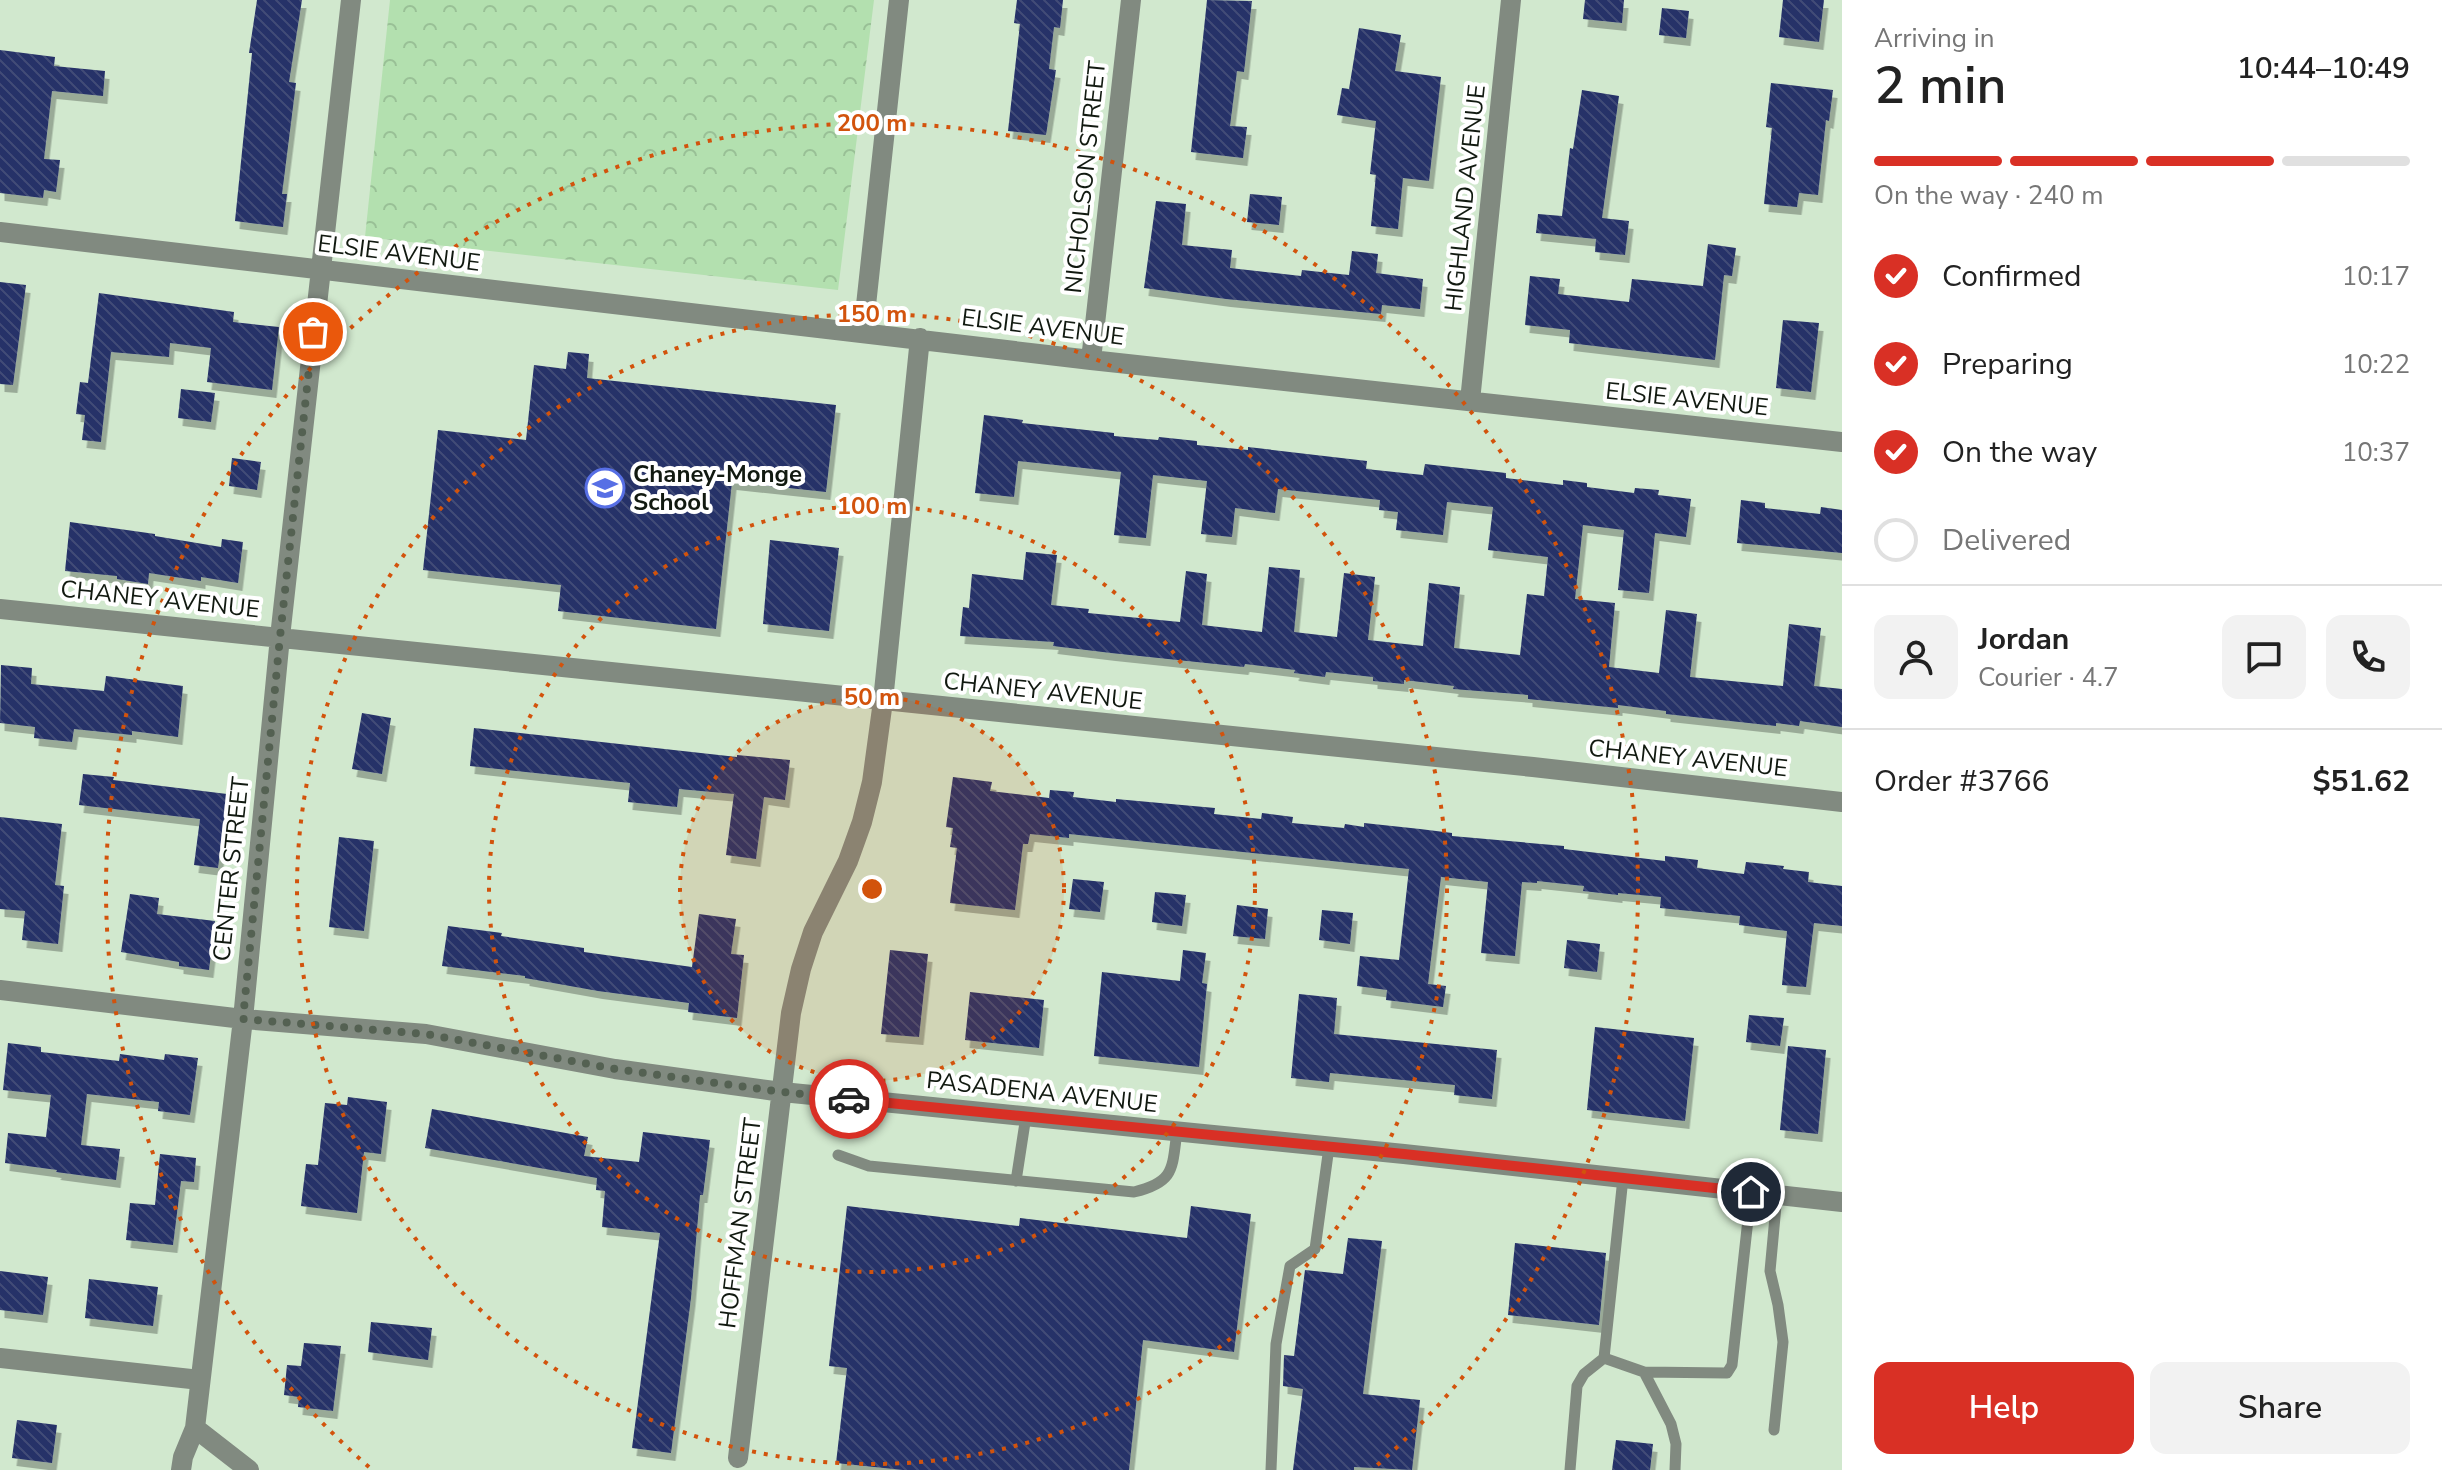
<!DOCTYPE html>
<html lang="en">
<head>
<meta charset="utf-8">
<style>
	body { margin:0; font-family:"Nunito Sans",sans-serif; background:#f2f2f2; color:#222; height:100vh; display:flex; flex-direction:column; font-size:30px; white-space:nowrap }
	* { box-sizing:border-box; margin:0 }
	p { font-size:26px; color:#767676 }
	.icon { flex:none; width:44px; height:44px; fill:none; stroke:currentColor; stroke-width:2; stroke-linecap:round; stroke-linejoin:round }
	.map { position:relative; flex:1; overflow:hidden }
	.drawer { display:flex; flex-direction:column; background:#fff; width:600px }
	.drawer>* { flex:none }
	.pin { position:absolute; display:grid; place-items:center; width:68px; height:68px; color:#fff; margin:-34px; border:4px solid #fff; border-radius:50%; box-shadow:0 2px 8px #0007 }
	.courier { position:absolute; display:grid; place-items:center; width:80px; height:80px; margin:-40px; border:6px solid #d93025; border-radius:50%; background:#fff; color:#222; box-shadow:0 2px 10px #0007 }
	.head em { font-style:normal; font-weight:600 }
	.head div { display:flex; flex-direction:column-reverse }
	.head { display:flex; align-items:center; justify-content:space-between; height:136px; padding:0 32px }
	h1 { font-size:52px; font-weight:600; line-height:60px }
	.bar { display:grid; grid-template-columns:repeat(4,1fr); gap:12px 8px; align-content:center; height:96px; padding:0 32px }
	.bar i { height:10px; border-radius:6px; background:#e0e0e0 }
	.bar .active { background:#d93025 }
	.bar p { grid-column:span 4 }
	.line { display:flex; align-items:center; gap:20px; padding:0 32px; border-top:2px solid #e0e0e0 }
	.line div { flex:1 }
	.round { display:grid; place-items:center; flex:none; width:84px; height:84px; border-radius:16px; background:#f2f2f2 }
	ol { padding:0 32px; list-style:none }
	li { display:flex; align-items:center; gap:24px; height:88px }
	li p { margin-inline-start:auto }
	li .icon { padding:8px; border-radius:50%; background:#d93025; color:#fff; stroke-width:4 }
	li:last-child { color:#767676 }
	li i { width:44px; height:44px; border:4px solid #e0e0e0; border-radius:50% }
	.cta { display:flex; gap:16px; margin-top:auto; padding:16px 32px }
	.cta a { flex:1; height:92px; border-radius:16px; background:#d93025; color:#fff; font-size:32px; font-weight:600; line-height:92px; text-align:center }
	.cta a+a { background:#f2f2f2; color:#222 }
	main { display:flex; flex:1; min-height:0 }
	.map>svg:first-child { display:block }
	.park { fill:url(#park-crowns) }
	.building { fill:url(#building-back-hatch); filter:url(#shadow) }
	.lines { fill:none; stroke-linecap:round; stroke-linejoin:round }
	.service { stroke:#818a80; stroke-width:11 }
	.minor { stroke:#818a80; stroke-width:20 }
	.done { stroke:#546152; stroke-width:8; stroke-dasharray:0 14.4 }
	.route { stroke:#d93025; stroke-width:10 }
	.ring { fill:none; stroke:#d2530c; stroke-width:4; stroke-dasharray:4 8 }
	.labels { text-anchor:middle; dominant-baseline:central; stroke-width:8; stroke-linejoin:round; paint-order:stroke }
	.street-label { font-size:24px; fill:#111910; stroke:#fff }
	.poi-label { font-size:24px; font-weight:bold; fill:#111910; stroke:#fff; text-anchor:start }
	.centre { fill:#d2530c; stroke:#fff; stroke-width:4 }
	.ring-label { font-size:24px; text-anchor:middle; font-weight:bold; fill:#d2530c; stroke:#fff; stroke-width:8; stroke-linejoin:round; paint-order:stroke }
</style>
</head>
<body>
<main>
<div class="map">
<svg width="1842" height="1470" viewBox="0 0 1842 1470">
	<defs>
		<pattern id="park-crowns" width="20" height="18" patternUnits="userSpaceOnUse" patternTransform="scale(2)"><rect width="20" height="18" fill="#b3e0af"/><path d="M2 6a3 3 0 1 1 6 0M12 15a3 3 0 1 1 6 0" fill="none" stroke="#99c096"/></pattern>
		<pattern id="building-back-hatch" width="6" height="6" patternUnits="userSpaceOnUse" patternTransform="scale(2)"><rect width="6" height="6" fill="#253067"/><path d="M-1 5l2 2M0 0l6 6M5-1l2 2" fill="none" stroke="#424c77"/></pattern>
		<filter id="shadow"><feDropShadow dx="4.5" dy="8" stdDeviation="0" flood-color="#0004"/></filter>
	</defs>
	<rect width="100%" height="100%" fill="#d1e8ce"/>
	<!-- park -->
	<path class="park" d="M390,0h484l-36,290 -473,-53z"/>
	<!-- building -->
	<path class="building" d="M257,0h45l-13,82 7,1 -14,111h5l-4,33 -48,-6 17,-168h-3z
		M1017,0h46l-3,28 -6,-1 -5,42 7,1 -10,65 -38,-4 12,-107 -6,-1z
		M1207,0l45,1 -8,71 -7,-1 -7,55 17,1 -4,31 -52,-6z
		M1585,0h39l-2,23 -39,-4z
		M1783,0h41l-5,42 -40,-5z
		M1662,8l27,3 -3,27 -27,-3z
		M1359,28l42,7 -6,36 46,6 -12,104 -26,-3 -5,51 -27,-3 5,-51 -6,-1 6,-53 -39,-6 5,-27 7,1z
		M0,50l55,7 -1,9 51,5 -2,25 -51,-5 -8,68 16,1 -4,32 -12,-2 -1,8 -43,-5z
		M1771,83l62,7 -4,31 -3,-1 -8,75 -19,-2 -2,14 -33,-3 8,-76 -6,-1z
		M1582,90l37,6 -17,122 27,3 -4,34 -30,-3 1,-13 -60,-6 2,-19 24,2 8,-68 3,1z
		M1250,194l32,3 -3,28 -32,-3z
		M1156,201l30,3 -4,41 50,5 -2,18 71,8 1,-6 47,5 3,-24 26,3 -2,19 47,6 -3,30 -38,-4 -1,9 -155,-15 -82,-11z
		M1708,244l28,4 -4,28 -8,-1 -9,85 -146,-17 1,-13 -45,-5 5,-49 30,3 -2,15 71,8 3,-23 71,7z
		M0,282l26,3 -13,100 -13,-1z
		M99,293l135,19 -1,10 46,5 -7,63 -65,-8 4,-34 -41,-5 -1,14 -58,-5 -10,90 -19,-2 3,-25 -9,-1 4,-32 8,1z
		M1783,320l36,3 -8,69 -35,-4z
		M568,352l21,2 -2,24 249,27 -10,87 -94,-10 -16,147 -158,-18 3,-26 -138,-15 15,-140 88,10 8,-75 32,4z
		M181,389l34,4 -4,29 -33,-4z
		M984,415l39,5 -1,3 92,10v3l44,4 1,-3 38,4v4l51,5v-3l119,14 -1,8 57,6 2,-11 81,9v5l57,7v-5l24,3v4l47,6 1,-5 24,2 -1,5 33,4 -5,38 -31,-4 -6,60 -31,-3 6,-60 -41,-5 -8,74 40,4 -6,64 50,6 7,-63 31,4 -7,63 93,9 6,-62 32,4 -7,58 28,3v38l-42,-6 -1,5 -23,-3v3l-110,-12v-3l-48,-6v3l-90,-9v-4l-75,-6 1,-3 -50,-6v4l-31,-3v-4l-47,-5 -1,5 -31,-4 1,-3 -50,-6 -1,3 -133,-14 -58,-7 1,-4 -94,-6 3,-29 6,1 3,-34 51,6 3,-28 31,3 -6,50 38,4 -1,4 92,9 6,-51 21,3 -5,51 60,7 7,-65 31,3 -6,62 43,5 7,-64 31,4 -7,63 55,6 6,-63 31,4 -6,61 66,7 7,-61 17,2 4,-39 -60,-7 5,-43 -46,-5 -4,33 -47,-5 2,-18 -19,-2 1,-10 -102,-11 -3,24 -40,-5 -3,29 -31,-3 6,-53 -54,-6 -7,63 -32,-3 7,-63 -103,-11 -4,36 -39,-4z
		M232,458l29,4 -4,28 -28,-4z
		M1741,500l24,3v5l55,6 1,-7 21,3v43l-105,-10z
		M70,522l85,12v2l66,11 1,-8 21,3 -5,41 -37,-6v4l-52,-8 -1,11 -31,-5v-3l-52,-5z
		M770,540l69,8 -10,83 -66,-7z
		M1,665l31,3 -1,16 73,7 2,-15 77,10 -5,51 -46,-6v4l-58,-6 -2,13 -38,-4 1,-11 -35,-4z
		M362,713l29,5 -9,56 -30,-5z
		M474,728l263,29v-2l53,5 -5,40 -21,-3 -8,62 -30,-4 8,-61 -55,-5 -2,18 -49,-5 2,-19 -160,-17z
		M83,774l31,3 -1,3 114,14 -9,74 -24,-3 6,-46 -121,-14z
		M953,777l39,5 -2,9 59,7 1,-8 24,2 -1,5 43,5v-3l99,9 -1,6 47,5 1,-6 31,4 -1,6 52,5 1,-4 19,3v-4l56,6 32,4v3l112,10v3l101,12v-5l33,4 -1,8 47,6 2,-12 38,4 -1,3 26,3 -1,10 34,4v40l-28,-3 -8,64 -24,-2 5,-54 -48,-6 1,-9 -80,-8 1,-11 -43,-4v2l-35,-4 1,-5 -47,-5v2l-15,-1 -7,74 -34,-3 7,-71 -47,-5 -13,107 18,2 -3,21 -57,-7 1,-10 -30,-4 3,-30 39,4 10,-91 -340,-35v4l-39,-4 -2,10h-5l-8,66 -65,-7 7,-55 -7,-1 3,-19 -7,-1z
		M0,817l62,7 -7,61 9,1 -6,58 -36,-4 3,-29 -25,-2z
		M339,837l35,4 -10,90 -35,-4z
		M1073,879l31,3 -4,30 -31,-3z
		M1155,892l31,3 -4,31 -30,-4z
		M130,894l29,4 -2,16 58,7 -6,49 -30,-4v-4l-58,-10z
		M1237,905l31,4 -3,30 -32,-3z
		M1322,910l31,3 -3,31 -31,-4z
		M699,914l37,5 -5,35 13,1 -7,63 -49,-6 1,-9 -91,-12 -73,-13v-2l-83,-10 6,-40 54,7 -1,3 83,12v4l108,15z
		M1567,940l33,4 -3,28 -33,-4z
		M890,950l38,4 -9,83 -38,-3z
		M1183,950l23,3 -4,30 5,1 -8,83 -105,-11 8,-84 78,9z
		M970,992l74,8 -5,48 -74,-8z
		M1299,994l38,4 -3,36 163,16 -5,49 -38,-4 1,-10 -125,-12 -1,9 -38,-4z
		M1749,1015l35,3 -4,28 -34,-4z
		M1595,1027l99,11 -9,83 -98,-11z
		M8,1043l33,4v5l78,9 1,-7 44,6 1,-6 33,4 -8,57 -32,-4 1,-9 -72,-8 -6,51 39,4 -4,31 -60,-8 1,-2 -52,-7 3,-30 38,4 5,-42 -48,-5z
		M1788,1046l38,4 -8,84 -38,-4z
		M348,1097l39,5 -6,52 -17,-2 -7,61 -56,-7 5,-42 12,1 7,-62 22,2z
		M432,1109l156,28 -4,19 55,6 4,-30 67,8 -7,55h-3l-9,103 -20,155 -39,-5 28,-215 -58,-6 3,-36 -9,-1 1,-12 -172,-30z
		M160,1154l36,4 -2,24 -13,-1 -8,64 -47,-5 4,-37 25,2z
		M847,1206l172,20 1,-8 167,20 4,-32 60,8 -17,138 -91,-12 -14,130h-226l-67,-7 11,-95 -18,-2z
		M1348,1238l34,3 -19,153 57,6 -8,70 -58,-3v3h-61l10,-81 -20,-3 1,-31 10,1 11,-86 38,4z
		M1515,1243l91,10 -7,72 -91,-10z
		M0,1271l48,6 -5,38 -43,-5z
		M89,1279l69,8 -5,39 -68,-8z
		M371,1322l61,6 -4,32 -60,-8z
		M304,1343l37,3 -8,65 -35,-4 1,-10 -15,-2 3,-30 14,1z
		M17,1420l40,5 -5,38 -40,-5z
		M1616,1440l37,4 -3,26h-38z"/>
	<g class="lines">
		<!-- service -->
		<path class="service" d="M838,1155l31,11 265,26c41,-10 38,-23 43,-61
			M1016,1181l10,-65
			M1604,1358l40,14 27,52 5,20 -1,26
			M1644,1372l83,1 5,-8 19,-173
			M1774,1430l9,-88 -5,-37 -8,-34 7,-76
			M1271,1470l5,-126 14,-78 25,-17 14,-102
			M1570,1470l7,-84 7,-12 20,-16 19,-180"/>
		<!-- minor -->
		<path class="minor" d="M0,232l1091,128 751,82
			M863,333l36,-333
			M1091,360l40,-360
			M1470,401l41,-401
			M0,609l1533,158 309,35
			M0,990l243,29 183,15 189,35 167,23 622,62 438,48
			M0,1358l200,22
			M195,1428l54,42
			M738,1458l53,-445 10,-44 12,-37 35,-71 14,-39 10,-40 11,-81 37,-363
			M181,1470l2,-13 12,-29 48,-409 37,-382 71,-637"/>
	</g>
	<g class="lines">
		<!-- done -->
		<path class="done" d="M313,332l-33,305 -37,382 183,15 189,35 167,23 67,7"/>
		<!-- route -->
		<path class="route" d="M849,1099l555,55 347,38"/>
	</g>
	<!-- distance rings -->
	<circle cx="872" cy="889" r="192" fill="#d2530c" fill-opacity=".12"/>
	<g class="ring">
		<circle cx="872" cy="889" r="192"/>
		<circle cx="872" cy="889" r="383"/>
		<circle cx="872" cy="889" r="575"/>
		<path d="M369 1467A766 766 0 1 1 1375 1467"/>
	</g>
	<!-- icons -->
	<defs>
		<g id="school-ring" transform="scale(2)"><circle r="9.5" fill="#fff" stroke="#576fe5" stroke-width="1.5"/><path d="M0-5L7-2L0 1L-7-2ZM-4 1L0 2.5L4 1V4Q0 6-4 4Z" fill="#576fe5"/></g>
	</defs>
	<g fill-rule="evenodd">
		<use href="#school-ring" x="605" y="488"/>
	</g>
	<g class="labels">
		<!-- street labels -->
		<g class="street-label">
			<text transform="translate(1085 177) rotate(-84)">NICHOLSON STREET</text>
			<text transform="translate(1465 198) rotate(-84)">HIGHLAND AVENUE</text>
			<text transform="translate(399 253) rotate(7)">ELSIE AVENUE</text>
			<text transform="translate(1043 327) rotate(7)">ELSIE AVENUE</text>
			<text transform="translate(1687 399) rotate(6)">ELSIE AVENUE</text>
			<text transform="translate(160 599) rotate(6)">CHANEY AVENUE</text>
			<text transform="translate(1043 691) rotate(6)">CHANEY AVENUE</text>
			<text transform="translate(1688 758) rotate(6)">CHANEY AVENUE</text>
			<text transform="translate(231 869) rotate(-84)">CENTER STREET</text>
			<text transform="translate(1042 1092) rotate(6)">PASADENA AVENUE</text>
			<text transform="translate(740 1223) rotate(-83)">HOFFMAN STREET</text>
		</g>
		<!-- poi labels -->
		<g class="poi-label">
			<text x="633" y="474">Chaney-Monge<tspan x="633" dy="28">School</tspan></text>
		</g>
	</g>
	<circle cx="872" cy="889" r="12" class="centre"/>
	<g class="ring-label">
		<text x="872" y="131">200 m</text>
		<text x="872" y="322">150 m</text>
		<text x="872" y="514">100 m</text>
		<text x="872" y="705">50 m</text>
	</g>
</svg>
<div class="pin" style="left:313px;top:332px;background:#ea580c"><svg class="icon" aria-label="bag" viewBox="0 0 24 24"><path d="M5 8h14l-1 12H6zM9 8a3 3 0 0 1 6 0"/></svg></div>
<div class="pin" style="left:1751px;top:1192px;background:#1f2937"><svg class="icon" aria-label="home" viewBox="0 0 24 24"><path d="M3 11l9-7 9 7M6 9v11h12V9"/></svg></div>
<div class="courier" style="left:849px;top:1099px"><svg class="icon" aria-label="car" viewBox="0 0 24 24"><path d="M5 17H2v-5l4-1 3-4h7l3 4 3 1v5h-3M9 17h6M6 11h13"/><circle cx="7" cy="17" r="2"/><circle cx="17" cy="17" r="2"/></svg></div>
</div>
<section class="drawer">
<div class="head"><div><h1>2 min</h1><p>Arriving in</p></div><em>10:44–10:49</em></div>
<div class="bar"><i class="active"></i><i class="active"></i><i class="active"></i><i></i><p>On the way · 240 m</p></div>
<ol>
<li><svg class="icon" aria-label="check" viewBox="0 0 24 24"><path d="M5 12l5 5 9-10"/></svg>Confirmed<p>10:17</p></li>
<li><svg class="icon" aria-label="check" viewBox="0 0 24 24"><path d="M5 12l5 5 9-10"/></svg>Preparing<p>10:22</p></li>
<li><svg class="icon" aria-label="check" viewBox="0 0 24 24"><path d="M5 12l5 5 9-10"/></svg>On the way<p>10:37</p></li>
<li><i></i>Delivered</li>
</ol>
<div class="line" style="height:144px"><a class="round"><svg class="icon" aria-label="person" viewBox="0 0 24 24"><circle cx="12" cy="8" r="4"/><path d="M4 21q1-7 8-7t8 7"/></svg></a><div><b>Jordan</b><p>Courier · 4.7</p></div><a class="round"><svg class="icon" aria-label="chat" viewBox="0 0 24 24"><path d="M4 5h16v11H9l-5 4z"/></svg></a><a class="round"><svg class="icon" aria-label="phone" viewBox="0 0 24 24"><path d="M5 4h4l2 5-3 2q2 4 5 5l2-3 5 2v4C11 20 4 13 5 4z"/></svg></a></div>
<div class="line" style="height:104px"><div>Order #3766</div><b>$51.62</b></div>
<div class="cta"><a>Help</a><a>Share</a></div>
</section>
</main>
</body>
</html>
